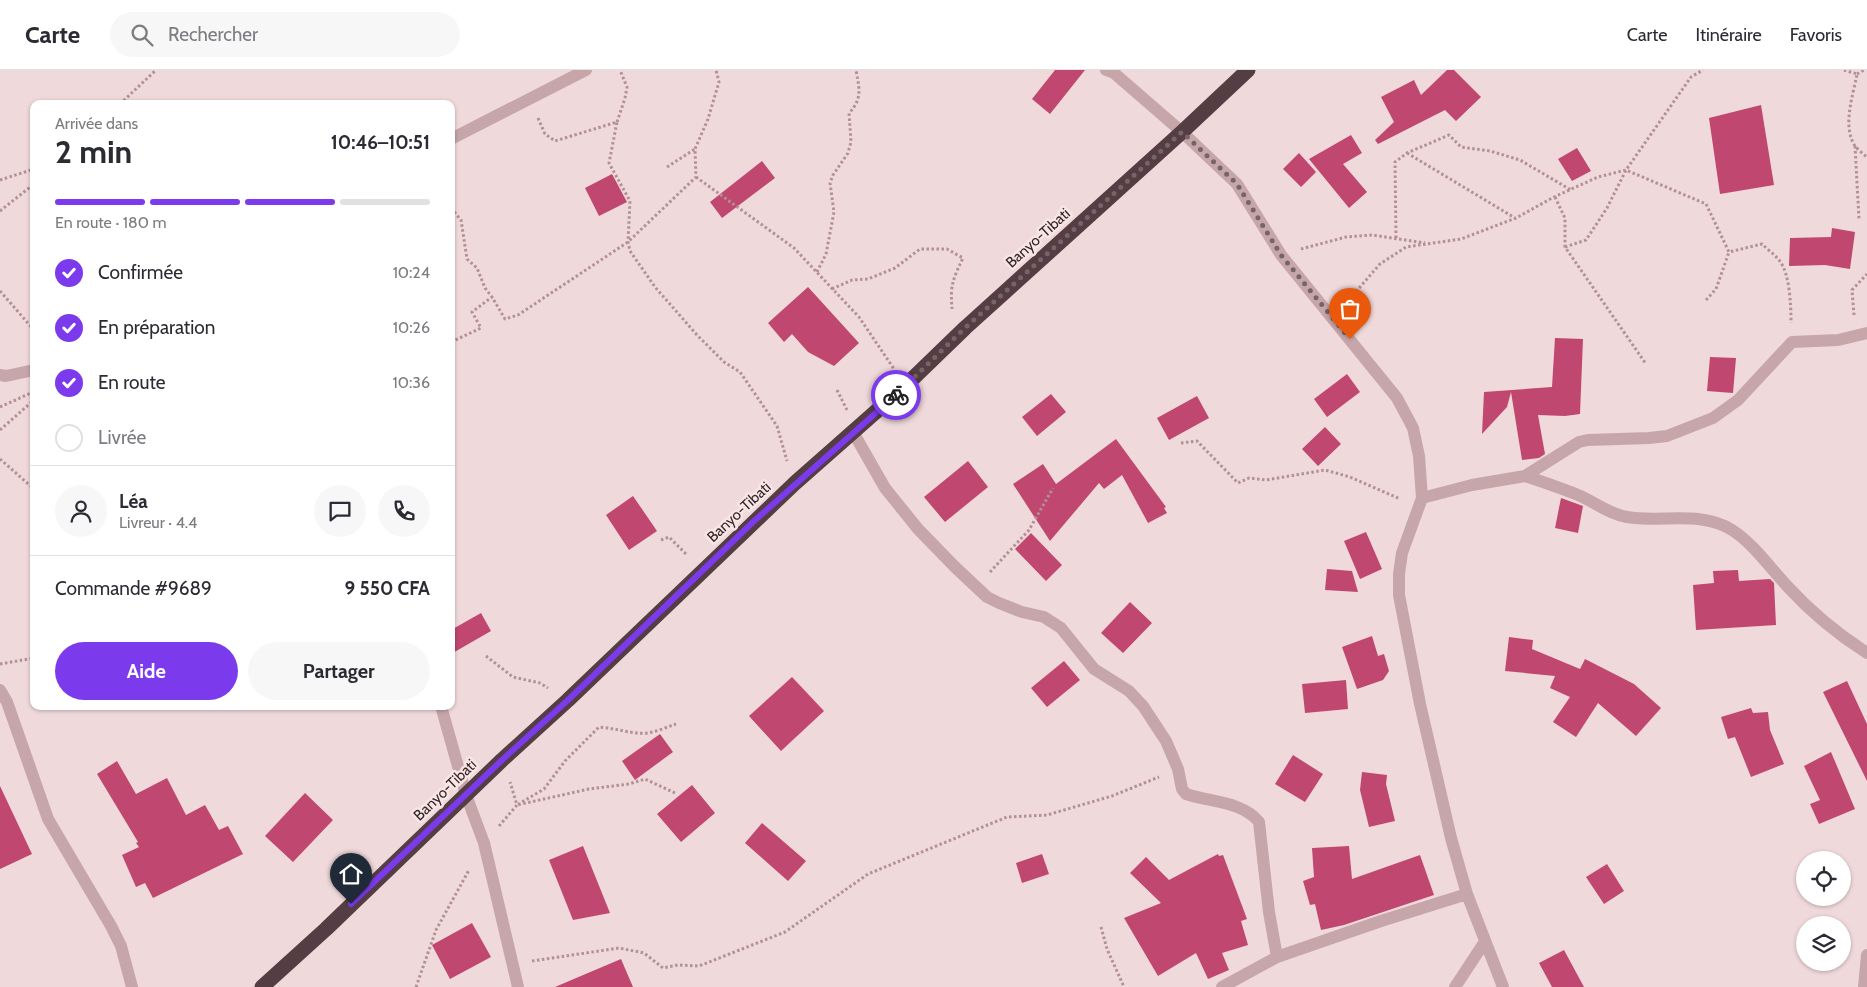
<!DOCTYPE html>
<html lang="fr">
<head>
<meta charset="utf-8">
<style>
	body { margin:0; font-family:Cabin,sans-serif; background:#f7f7f7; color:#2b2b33; height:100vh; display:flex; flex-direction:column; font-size:19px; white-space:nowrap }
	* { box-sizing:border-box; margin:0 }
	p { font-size:16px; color:#7c7c81 }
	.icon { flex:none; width:28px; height:28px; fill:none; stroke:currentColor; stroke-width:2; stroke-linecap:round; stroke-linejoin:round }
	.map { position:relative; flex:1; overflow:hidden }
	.details { position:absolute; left:30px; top:30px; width:425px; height:610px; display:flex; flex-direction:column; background:#fff; border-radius:10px; box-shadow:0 1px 4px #0004 }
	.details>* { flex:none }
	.fabs { position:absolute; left:1796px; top:781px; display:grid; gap:10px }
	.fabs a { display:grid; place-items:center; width:55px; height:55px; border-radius:50%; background:#fff; box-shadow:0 1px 4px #0004; font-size:25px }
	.pin { position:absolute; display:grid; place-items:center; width:42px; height:42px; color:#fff; margin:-51px -21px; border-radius:50% 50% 50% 0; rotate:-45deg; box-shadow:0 0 5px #0007 }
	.pin .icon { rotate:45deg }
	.courier { position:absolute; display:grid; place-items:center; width:50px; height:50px; margin:-25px; border:4px solid #7c3aed; border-radius:50%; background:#fff; color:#222; box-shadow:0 1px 6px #0007 }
	.overview em { font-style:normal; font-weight:700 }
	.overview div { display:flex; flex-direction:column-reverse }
	.overview { display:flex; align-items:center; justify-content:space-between; height:85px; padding:0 25px }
	h1 { font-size:32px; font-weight:700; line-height:38px }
	.bar { display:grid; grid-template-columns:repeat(4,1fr); gap:8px 5px; align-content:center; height:60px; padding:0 25px }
	.bar i { height:6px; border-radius:4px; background:#e1e1e2 }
	.bar .active { background:#7c3aed }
	.bar p { grid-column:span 4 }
	.line { display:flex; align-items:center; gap:12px; padding:0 25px; border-top:1px solid #e1e1e2 }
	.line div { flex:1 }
	.round { display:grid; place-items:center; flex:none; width:52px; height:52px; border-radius:26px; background:#f7f7f7 }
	ol { padding:0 25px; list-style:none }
	li { display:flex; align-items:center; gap:15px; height:55px }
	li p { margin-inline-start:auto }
	li .icon { padding:5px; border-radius:50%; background:#7c3aed; color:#fff; stroke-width:4 }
	li:last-child { color:#7c7c81 }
	li i { width:28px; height:28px; border:2px solid #e1e1e2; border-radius:50% }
	.button { display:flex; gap:10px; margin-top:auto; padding:10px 25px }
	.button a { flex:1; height:58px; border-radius:30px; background:#7c3aed; color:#fff; font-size:20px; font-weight:700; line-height:58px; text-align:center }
	.button a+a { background:#f7f7f7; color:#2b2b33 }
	header { display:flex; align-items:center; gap:30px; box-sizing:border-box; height:70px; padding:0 25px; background:#fff; border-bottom:1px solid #e1e1e2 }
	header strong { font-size:24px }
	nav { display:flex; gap:28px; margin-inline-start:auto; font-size:18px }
	.search { width:350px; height:45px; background:#f7f7f7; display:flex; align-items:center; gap:12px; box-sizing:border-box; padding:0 18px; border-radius:28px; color:#7c7c81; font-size:19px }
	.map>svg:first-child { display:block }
	.building { fill:#c0476f }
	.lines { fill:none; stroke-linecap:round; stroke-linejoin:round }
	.path { stroke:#b39095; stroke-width:3; stroke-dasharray:2.5 2.5; stroke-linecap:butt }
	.street { stroke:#c7a6aa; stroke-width:12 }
	.highway { stroke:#543e44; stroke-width:15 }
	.done { stroke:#766568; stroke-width:5; stroke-dasharray:0 9 }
	.route { stroke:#7c3aed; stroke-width:6 }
	.labels { text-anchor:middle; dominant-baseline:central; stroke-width:5; stroke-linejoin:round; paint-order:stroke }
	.street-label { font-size:15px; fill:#34262a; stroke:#f8e5e6 }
</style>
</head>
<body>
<header>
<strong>Carte</strong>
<div class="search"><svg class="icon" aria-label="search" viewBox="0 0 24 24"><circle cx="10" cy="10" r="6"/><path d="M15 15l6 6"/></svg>Rechercher</div>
<nav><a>Carte</a><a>Itinéraire</a><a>Favoris</a></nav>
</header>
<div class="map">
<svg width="1867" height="917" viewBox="0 0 1867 917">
	<rect width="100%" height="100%" fill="#f0d9da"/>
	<!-- building -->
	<path class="building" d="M1055,0h30l-35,44 -18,-15z
		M1447,0h7l27,27 -25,24 -11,-11 -67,34 -3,-4 19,-18 -13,-25 33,-17 7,15z
		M1761,35l13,80 -54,9 -11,-76z
		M1351,65l11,18 -19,11 24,28 -18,16 -40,-49z
		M1577,78l14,23 -19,10 -14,-22z
		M1299,83l17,19 -15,15 -18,-18z
		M762,91l13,17 -53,40 -12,-16z
		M612,104l15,28 -28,14 -14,-28z
		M1832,158l23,4 -5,37 -25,-4 -36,1 1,-28 41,-1z
		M808,217l51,56 -25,23 -26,-14 -16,-18 -8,8 -16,-19z
		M1555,268l28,1 -3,75 -15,2 -27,-1 7,39 -6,4 -17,2 -11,-68 -4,15 -25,27 2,-42 68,-5z
		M1710,287l26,1 -3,35 -26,-2z
		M1347,304l13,18 -33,25 -13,-18z
		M1051,324l15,18 -29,24 -15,-19z
		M1197,326l12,22 -40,22 -12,-22z
		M1325,357l16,17 -23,22 -16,-17z
		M1116,369l50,68 -2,1 3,5 -19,10 -26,-48 -18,14 -5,-6 -49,58 -37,-57 30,-20 13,20z
		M968,391l20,26 -43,35 -21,-25z
		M633,426l24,35 -28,19 -23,-35z
		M1561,428l22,8 -5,27 -23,-5z
		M1366,462l16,37 -22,10 -16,-38z
		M1031,463l31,32 -16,16 -31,-32z
		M1327,499l25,2 6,21 -33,-2z
		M1738,500l1,11 31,-2 4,4 2,42 -80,5 -3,-45 21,-2 -1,-12z
		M1130,532l22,21 -29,30 -22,-20z
		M481,543l10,18 -40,23v-24z
		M1372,566l6,20 6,-2 5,17 -6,9 -26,9 -15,-42z
		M1509,567l24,3 -1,9 48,20 5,-10 49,25 27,24 -25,28 -38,-33 -22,34 -23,-15 17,-25 -20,-9 5,-12 -50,-5z
		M1064,591l16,19 -33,27 -16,-19z
		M792,607l32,34 -43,40 -32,-35z
		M1346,610l2,29 -43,4 -3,-29z
		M1847,611l20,43v57l-44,-89z
		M1751,638l2,5 15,-1 2,18 14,34 -33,13 -16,-40 -7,2 -7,-22z
		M660,664l13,18 -38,28 -13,-19z
		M1831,682l24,57 -36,15 -9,-20 10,-4 -16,-34z
		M1293,685l30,19 -18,28 -30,-18z
		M117,691l19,33 31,-16 19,37 19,-10 14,25 9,-4 15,28 -90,44 -8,-15 -9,4 -14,-32 17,-8 -3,-4 2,-1 -41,-68z
		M1362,702l25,3 -1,9 9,37 -26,6 -9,-37z
		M692,715l23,28 -34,29 -24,-28z
		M0,716l32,68 -32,15z
		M305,723l28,27 -40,42 -28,-26z
		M762,753l44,38 -18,20 -43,-38z
		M583,776l27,67 -37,7 -24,-60z
		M1349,776l3,33 68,-24 14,40 -90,30 -23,5 -6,-26 -5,1 -7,-24 11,-4 -2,-29z
		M1042,784l7,20 -27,9 -6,-20z
		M1218,784l1,2 4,-1 24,64 -6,2 7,24 -26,8 7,17 -21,9 -12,-26 -38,23 -34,-58 37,-15 -31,-30 16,-16 23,23z
		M1607,794l17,27 -20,13 -18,-27z
		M472,853l19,34 -41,22 -18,-34z
		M1564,880l20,37h-32l-13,-24z
		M621,889l12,28h-78z"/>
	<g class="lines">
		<!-- path -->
		<path class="path" d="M1844,0l13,4c-4,22 -15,52 -2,72 3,4 8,8 12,11
			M1857,4l7,-4
			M120,34l36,-34
			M538,48l7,16 10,7 62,-19 -8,41 21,38 -2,41 2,9 25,36 42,48 27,27 16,10 37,54 10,35
			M617,52l8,-24 2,-11 -7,-17
			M1855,76l4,73
			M1407,83l108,65
			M667,97l28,-18
			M696,107l98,71 65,69 35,52
			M0,110l34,-11
			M1555,127l10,21v29l81,117
			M451,138l10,12 6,39 10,9 8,20 7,9
			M0,141l34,-27
			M1396,168l-1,-76 12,-9 42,-18 12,12 29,4 30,9 51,30
			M1565,177l21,-7 21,-32 19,-38 65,-93 12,-7
			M1301,179l45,-12 26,-2 53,8
			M817,202l9,-18 8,-42 -4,-29 3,-8 15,-22 3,-11 -2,-29c14,-14 10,-26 7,-43
			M832,219l20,-9 16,-1 27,-11 25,-19h27l16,9c-10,21 -13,27 -11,51
			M0,221l34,39
			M1706,230l10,-11 13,-37
			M1344,231l16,-14 20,-23 26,-17 55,-8 55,-21 38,-21 44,-20 28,-7 80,34 23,48 33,-8c5,5 12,10 17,16 11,13 12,46 12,63
			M1854,245l-2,-25 15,-16
			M451,272l30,-14 -9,-16 20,-15 13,22 13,-4 110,-73 68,-65 -1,-28 13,-30 11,-37 -3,-12
			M837,320l10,20
			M0,337l31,-14
			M0,360l34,-30
			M1181,373l16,-2 41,42 11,-5 17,2 59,-10 25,7 50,22
			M0,389l34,30
			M661,470l8,-3 18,18
			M990,502l39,-42 24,-42
			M486,586l27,21 27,6 8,5
			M0,594l34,-6
			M675,723l-30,-14 -16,5 -40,5 -72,16 27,-16 21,-28 34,-34c14,1 26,5 39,6 12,2 26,-5 38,-9
			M499,756l18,-21 -7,-23
			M1101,857l6,22 17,38
			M532,891l87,-13 25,5 19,15 15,-3 21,1 86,-34 83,-58 139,-57 40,-2 65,-19 47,-19
			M416,917l20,-57 33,-60"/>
		<!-- street -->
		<path class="street" d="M1106,0l8,3 68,59 55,52 44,71 116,143 16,30 6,28 3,42 -20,55 -3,21v21l21,109 31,134 16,56 36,93
			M451,69l135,-69
			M0,305l6,1 28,-6
			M853,362l32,56 33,41 37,38 32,30 12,6 23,9 22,5 17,11 33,41 35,22 14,15 23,35 12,28 4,20 4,5c23,8 56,7 73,28l10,90 8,45
			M1525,406c18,6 36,12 53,19 17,7 31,19 49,22 35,6 73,-7 105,13 22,14 38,38 56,57 23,25 51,48 79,66
			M1422,428l50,-13 53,-9 54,-34 9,-2 61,-2 18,-2 46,-18 25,-18 54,-58 46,-2 29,-7
			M0,620l7,12 41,117 63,107 10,20 11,41
			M441,636l25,89 18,48 34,144
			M1222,917l55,-30 104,-36 86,-27
			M1455,917l29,-44
			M1864,917l3,-32"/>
		<!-- highway -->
		<path class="highway" d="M262,917l64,-58 176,-169 66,-60 227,-217 110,-97 60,-58 217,-196 66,-62"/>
	</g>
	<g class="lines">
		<!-- done -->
		<path class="done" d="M896,325l69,-67 217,-196 55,52 44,71 69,84"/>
		<!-- route -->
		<path class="route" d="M351,834l151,-144 66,-60 185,-178 143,-127"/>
	</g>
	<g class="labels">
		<!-- street labels -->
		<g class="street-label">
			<text transform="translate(1038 168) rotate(-42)">Banyo-Tibati</text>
			<text transform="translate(739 442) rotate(-43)">Banyo-Tibati</text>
			<text transform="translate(445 720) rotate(-44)">Banyo-Tibati</text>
		</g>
	</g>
</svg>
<div class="fabs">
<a><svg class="icon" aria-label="locate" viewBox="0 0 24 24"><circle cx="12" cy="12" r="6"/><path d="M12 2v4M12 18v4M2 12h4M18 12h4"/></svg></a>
<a><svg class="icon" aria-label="layers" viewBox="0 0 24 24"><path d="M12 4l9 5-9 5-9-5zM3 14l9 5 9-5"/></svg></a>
</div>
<div class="pin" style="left:1350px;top:269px;background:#ea580c"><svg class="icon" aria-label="bag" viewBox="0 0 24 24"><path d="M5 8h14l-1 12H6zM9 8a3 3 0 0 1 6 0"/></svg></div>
<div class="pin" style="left:351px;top:834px;background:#1f2937"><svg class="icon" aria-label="home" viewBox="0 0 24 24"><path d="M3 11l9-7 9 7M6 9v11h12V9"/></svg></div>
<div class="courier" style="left:896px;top:325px"><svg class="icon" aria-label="bike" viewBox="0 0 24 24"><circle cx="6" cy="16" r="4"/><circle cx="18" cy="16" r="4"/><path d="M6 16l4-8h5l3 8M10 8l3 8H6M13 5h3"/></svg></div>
<section class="details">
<div class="overview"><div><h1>2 min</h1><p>Arrivée dans</p></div><em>10:46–10:51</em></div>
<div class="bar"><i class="active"></i><i class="active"></i><i class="active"></i><i></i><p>En route · 180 m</p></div>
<ol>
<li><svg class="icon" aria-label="check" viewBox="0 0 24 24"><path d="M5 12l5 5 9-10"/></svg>Confirmée<p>10:24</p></li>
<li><svg class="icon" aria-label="check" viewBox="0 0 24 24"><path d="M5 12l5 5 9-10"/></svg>En préparation<p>10:26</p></li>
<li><svg class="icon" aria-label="check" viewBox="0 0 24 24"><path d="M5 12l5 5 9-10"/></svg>En route<p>10:36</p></li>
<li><i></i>Livrée</li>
</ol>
<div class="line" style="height:90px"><a class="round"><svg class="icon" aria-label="person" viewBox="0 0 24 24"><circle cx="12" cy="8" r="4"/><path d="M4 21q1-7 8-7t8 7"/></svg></a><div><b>Léa</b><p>Livreur · 4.4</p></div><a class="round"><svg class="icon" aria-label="chat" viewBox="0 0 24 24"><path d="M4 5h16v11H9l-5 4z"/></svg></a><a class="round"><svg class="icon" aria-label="phone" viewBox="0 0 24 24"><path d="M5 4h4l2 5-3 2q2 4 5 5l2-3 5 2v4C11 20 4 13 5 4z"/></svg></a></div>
<div class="line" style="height:65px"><div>Commande #9689</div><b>9 550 CFA</b></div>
<div class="button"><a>Aide</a><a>Partager</a></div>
</section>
</div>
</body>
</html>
